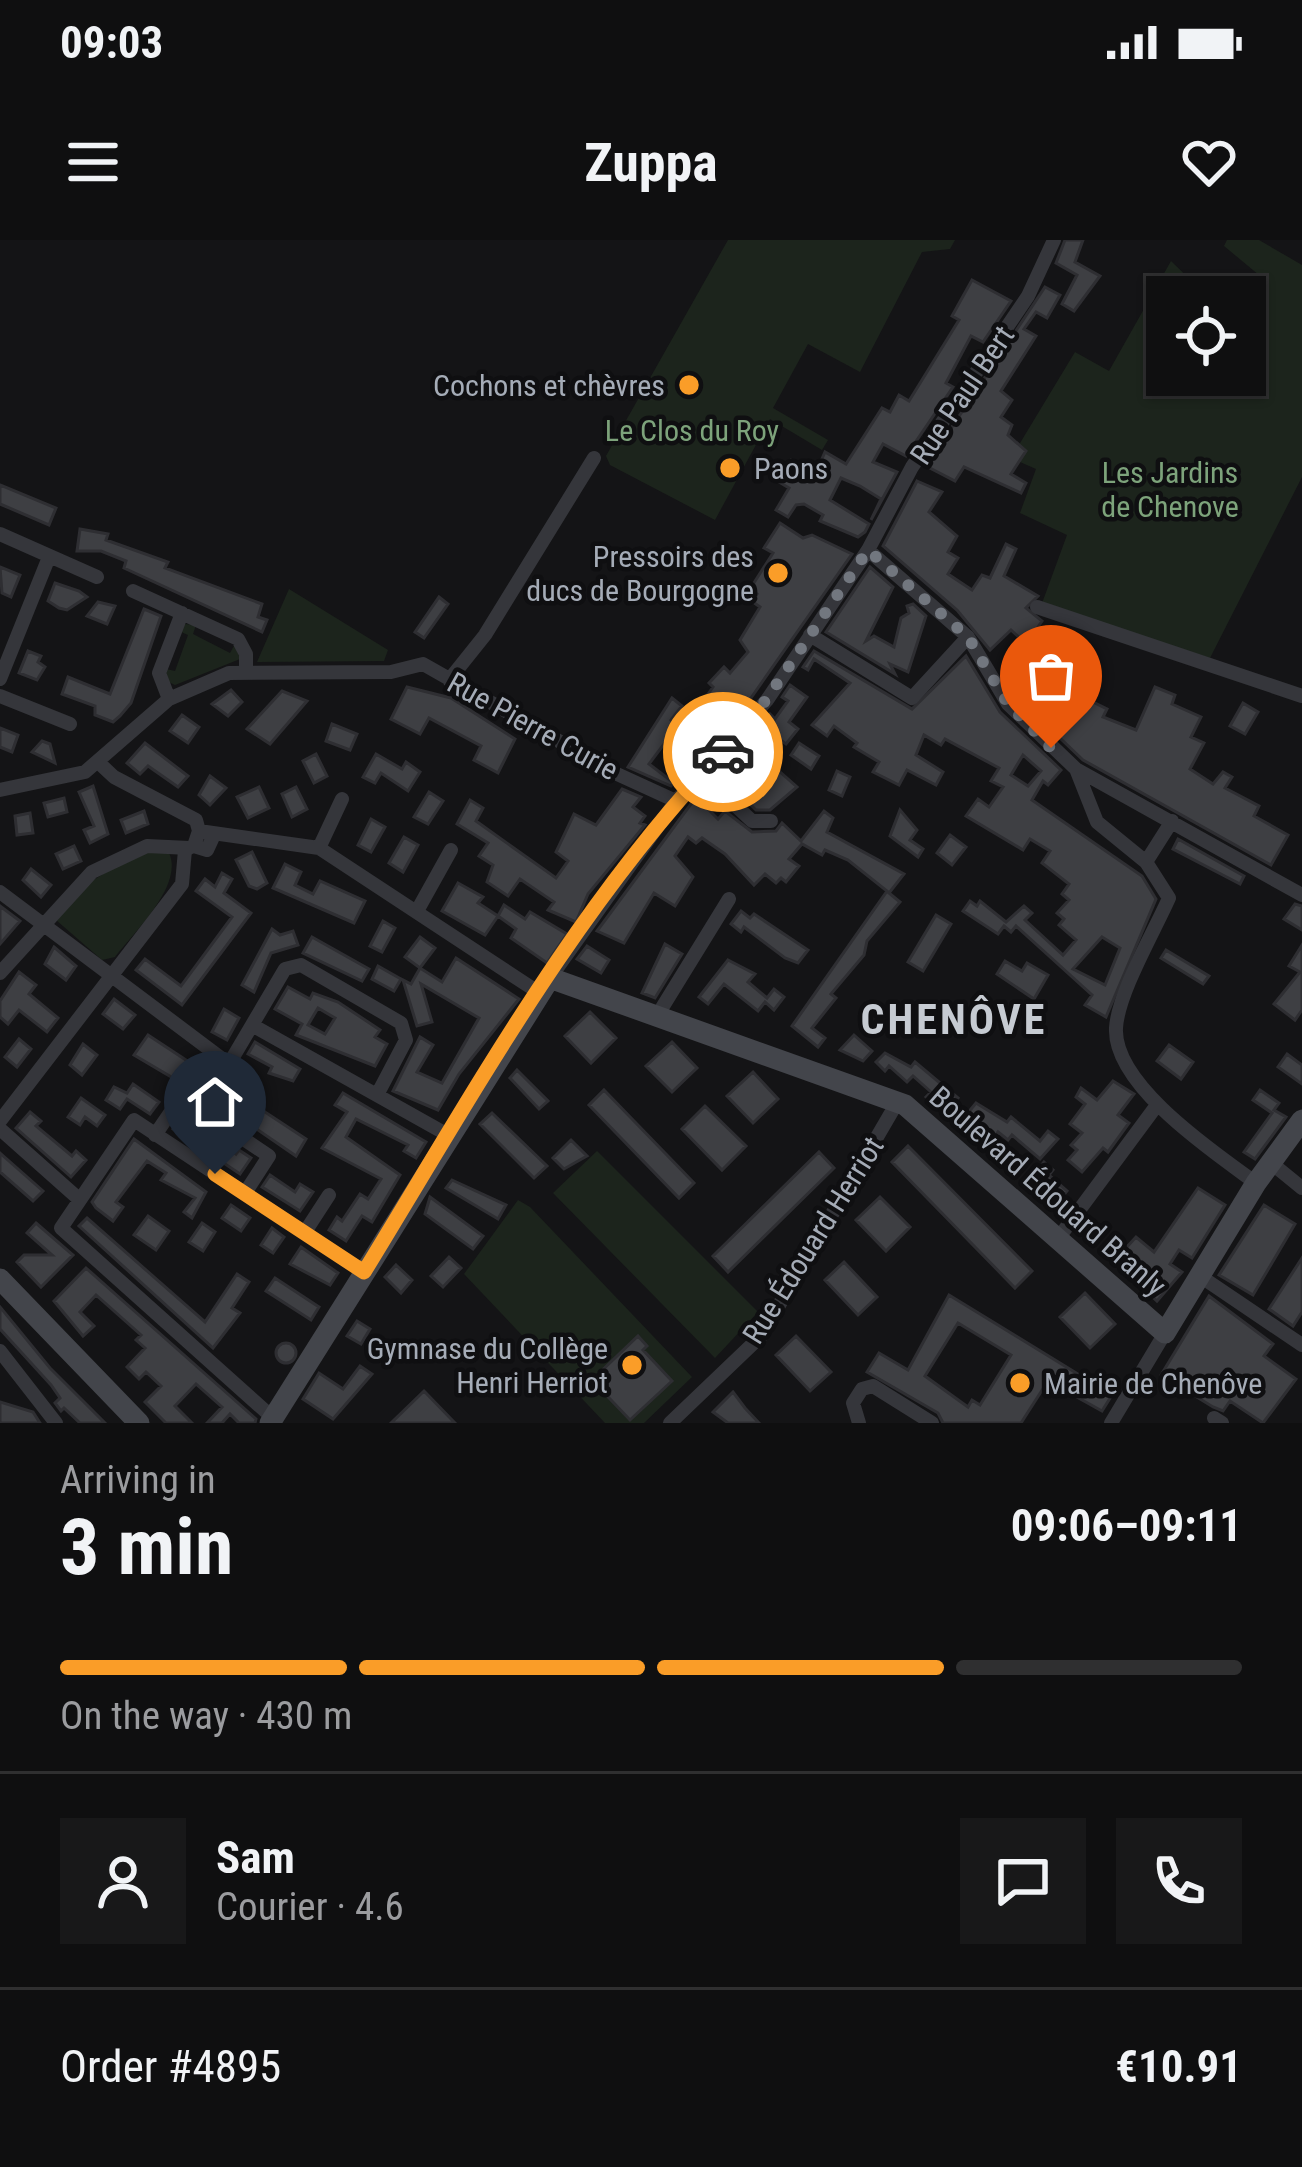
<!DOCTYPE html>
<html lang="en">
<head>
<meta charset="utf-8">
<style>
	body { margin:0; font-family:"Roboto Condensed",sans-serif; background:#181819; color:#f1f3f6; height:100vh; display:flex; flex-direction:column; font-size:45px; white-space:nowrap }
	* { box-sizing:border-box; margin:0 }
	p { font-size:39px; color:#9b9c9f }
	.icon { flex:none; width:66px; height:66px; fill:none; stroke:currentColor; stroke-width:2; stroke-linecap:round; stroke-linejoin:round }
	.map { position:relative; height:1183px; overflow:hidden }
	.sheet { display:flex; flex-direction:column; background:#0f0f10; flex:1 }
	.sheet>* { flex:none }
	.fabs { position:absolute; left:1146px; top:36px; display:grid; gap:24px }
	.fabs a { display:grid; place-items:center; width:120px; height:120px; border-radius:0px; background:#0f0f10; box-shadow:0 3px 9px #0004,0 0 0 3px #2f2f30; font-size:60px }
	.pin { position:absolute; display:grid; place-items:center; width:102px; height:102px; color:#fff; margin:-123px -51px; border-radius:50% 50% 50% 0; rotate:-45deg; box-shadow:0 0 12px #0007 }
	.pin .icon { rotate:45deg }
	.courier { position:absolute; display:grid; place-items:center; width:120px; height:120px; margin:-60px; border:9px solid #fa9d28; border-radius:50%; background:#fff; color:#222; box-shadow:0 3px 15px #0007 }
	.head em { font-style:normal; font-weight:700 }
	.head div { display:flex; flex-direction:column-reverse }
	.head { display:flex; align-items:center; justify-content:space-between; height:204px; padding:0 60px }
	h1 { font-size:78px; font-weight:700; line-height:90px }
	.bar { display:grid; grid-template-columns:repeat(4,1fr); gap:18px 12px; align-content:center; height:144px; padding:0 60px }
	.bar i { height:15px; border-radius:9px; background:#2f2f30 }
	.bar .on { background:#fa9d28 }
	.bar p { grid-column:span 4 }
	.line { display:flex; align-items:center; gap:30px; padding:0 60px; border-top:3px solid #2f2f30 }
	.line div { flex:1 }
	.round { display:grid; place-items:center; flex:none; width:126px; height:126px; border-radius:0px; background:#181819 }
	.status { display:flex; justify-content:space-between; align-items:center; height:84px; padding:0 60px; background:#0f0f10; direction:ltr }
	.status svg { height:33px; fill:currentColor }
	header { display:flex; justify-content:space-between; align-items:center; height:156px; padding:0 60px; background:#0f0f10; font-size:54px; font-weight:700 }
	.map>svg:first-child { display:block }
	.green { fill:#1c241c }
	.building { fill:#3e3f43; stroke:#2e2e32; stroke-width:3; fill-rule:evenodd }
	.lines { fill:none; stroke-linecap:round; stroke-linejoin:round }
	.street { stroke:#35363b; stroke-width:14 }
	.secondary { stroke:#43454b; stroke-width:21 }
	.done { stroke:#72777f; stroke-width:12; stroke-dasharray:0 21.6 }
	.route { stroke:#fa9d28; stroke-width:15 }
	.poi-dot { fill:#fa9d28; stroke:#0f0f11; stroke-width:4.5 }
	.labels { text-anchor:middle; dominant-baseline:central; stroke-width:9; stroke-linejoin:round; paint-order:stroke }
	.poi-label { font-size:30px; fill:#a5acb7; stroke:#0f0f11; text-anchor:end }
	.street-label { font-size:30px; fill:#a5acb7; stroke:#0f0f11 }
	.park-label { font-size:30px; fill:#7da37b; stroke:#0f0f11 }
	.district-label { font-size:42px; font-weight:bold; letter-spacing:3px; fill:#c6cbd2; stroke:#0f0f11 }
</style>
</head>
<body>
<div class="status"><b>09:03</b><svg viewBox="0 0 49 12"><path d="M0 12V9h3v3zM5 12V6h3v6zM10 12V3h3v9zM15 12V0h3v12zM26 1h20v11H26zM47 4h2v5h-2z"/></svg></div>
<header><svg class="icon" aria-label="menu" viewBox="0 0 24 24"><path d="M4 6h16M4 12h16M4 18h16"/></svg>Zuppa<svg class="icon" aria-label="heart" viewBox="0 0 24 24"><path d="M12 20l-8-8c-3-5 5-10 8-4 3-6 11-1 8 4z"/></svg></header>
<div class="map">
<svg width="1302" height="1183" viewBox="0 0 1302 1183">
	<rect width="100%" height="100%" fill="#141416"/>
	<!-- green -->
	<path class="green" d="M728,0h227l-5,9 -28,3 -62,120 -52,-28 -35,64 55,32 -6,10 -52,-31 -55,101 -105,-55 -4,-9z
		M1227,0h32l43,25v212l-92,181 -169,-52 26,-71 -47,-22 16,-44 -25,-11 64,-106 34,19 62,-110 37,36h-41v78h78v-63l11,-6 -10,-12 19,-14 -41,-34z
		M289,349l99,61 -4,11 -127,1z
		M185,384l11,1 -3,9 37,19 5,-9 5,15 -65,26 -8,-4 -1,-12 9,2 13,-36 -9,-4z
		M140,610l29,3c15,32 -35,79 -54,104l-13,3 -46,-40 24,-31z
		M597,911l161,161 -43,46 -162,-165z
		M518,960l12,7 162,170 -48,46h-39l-141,-149z"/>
	<!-- building -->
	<path class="building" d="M1065,0h18l-8,22 25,14 -26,35 -12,-7 15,-29 -21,-12z
		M972,40l39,21 -28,41 -12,-6 -25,47 7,4 -47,69 -23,-12 -10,18 24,10 -26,48 10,-21 -21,-13 -19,-8 -11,22 39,24 -4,8 -7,5 -38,-16 3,-6 -19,-11 -8,1 -8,12 -12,-7 13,-22 -10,-6 12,-22 26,10 8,-18 21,12 36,-56 8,4 9,-17 10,6 50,-81 -7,-4z
		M1045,47l15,8 -13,23 -11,-6 -12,17 12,7 -35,55 11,9 -11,17 11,8 -4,10 18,16 -15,23 15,9 -5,10 -57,-26 -9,14 -29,-15z
		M917,241l25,11 -13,20 28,24 -9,16 10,6 -10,16 24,16 10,-15 8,3 16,-34 10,5 -12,27 34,20 -12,12 16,13 -6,9 33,23 -7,13 23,13 -3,5 9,6 -4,9 20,10 -4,8 33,13 19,-43 20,8 -3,9 29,13 -10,20 13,6 -14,26 23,15 10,-12 9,5 -7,11 34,18 -5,10 34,19 -17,30 -188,-105 -66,-63 -14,-24 23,-14 -10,-8 8,-9 -13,-12 -21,20 -33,-40 -74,-64z
		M0,245l56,23 -7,17 -49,-21z
		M780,283l23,15 9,-3 40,19 -113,161 -31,-21 5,-7 -4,-4 15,-16 6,6 18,-21 -8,-12 20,-33 -7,-5 4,-8 -7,-5 23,-36 -9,-5z
		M80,289l28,5 -2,6 62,22 -3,6 97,36 -4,13 9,3 -5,12 -138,-64 2,-7 -25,-10h-24z
		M0,327l20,8 -9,22 -9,-4z
		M870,327l23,20 -27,54 8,-5 20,11 7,-29 8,-5 -2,-7 6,-2 13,12 -18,56 -18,-8 5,10 -69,-42z
		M55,343l24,8 8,6 -20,13 -8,-2 -11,-7z
		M439,357l9,7 -24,34 -9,-6z
		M98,362l17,4 -8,18 -20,-8z
		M144,369l17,7 -30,87 -11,13 -7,6 -18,-7v-9l-33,-12 6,-17 42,17z
		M28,411l13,5 -3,6 7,5 -8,13 -18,-7z
		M814,411l98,58 54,-53 34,56 61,58 -13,15 -5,-4 -11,19 110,76 14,23 -50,118 -21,-12 7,-10 -76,-69 -5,6 -7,-6 -6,8 -35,-23 7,-10 7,5 3,-5 26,21 18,-16 8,7 -7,7 38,35 13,-15 -17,-15 5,-6 -7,-6 12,-13 -7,-6 7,-10 -27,-21 8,-12 -20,-12 -7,11 -57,-34 12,-17 11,8 14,-20 -12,-6 8,-13 -54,-29 -4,6 -17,-10 -8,20 27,17 -7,13 -29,-15 -8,15 -26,-13 6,-10 -25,-15 3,-4 -23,-17 -7,10 -15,-11 38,-42 -36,-24 -6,11 -5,-3zM1023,515l18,16 -13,15 -17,-11zM1102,697l18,11 -15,37 -32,-16z
		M790,445l17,12 -18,25 9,7 -12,15 -25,-18 9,-12 5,5 13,-18 -6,-4z
		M407,447l44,11 64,41 -17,34 -24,-13 7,-14 -52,-28 -9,16 -29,-15z
		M231,450l11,12 -14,14 -16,-12z
		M282,451l25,10 -37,43 -23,-15z
		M672,458l10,8 -11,14 11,8 -4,6 16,12 25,-25 10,5 -33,36 -5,-4 -5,5 -22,-19 -15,20 25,19 -3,3 -43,-19z
		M1243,463l15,9 -13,22 -15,-8z
		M182,475l17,12 -11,16 -18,-12z
		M332,484l25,10 -7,16 -24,-9z
		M0,488l18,7 -6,17 -12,-5z
		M42,501l8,3 5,19 -23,-11z
		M745,501l52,46 -27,23h-14l-39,-38z
		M145,503l43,33 -10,11 -30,-21 -8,8 -13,-11z
		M799,503l20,13 -8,13 -20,-14z
		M316,514l11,22 -13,7 -11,-22z
		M376,514l26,15 4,-7 14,10 -12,19 -27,-18 -6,10 -12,-6z
		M837,531l13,6 -8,19 -13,-6z
		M210,536l16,12 -16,17 -11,-10z
		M93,546l15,48 -18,9 -6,-13 10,-4 -15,-34z
		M259,547l10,21 -21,10 -11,-21z
		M296,547l11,22 -15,8 -10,-23z
		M622,549l19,8 -8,10 12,9 -5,7 5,2 -57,69 -12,28 -28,-12 6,-8 -34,-23 -12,17 -21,-14 6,-17 -14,-9 9,-13 -31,-19 13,-24 13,8 -7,13 80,57 12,-17 -12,-9 18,-38 22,11z
		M702,549l9,8 -7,8 14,14 7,-8 27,21 24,-1 6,-8 19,18 23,-30 9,7 -6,14 77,42 -15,19 11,9 -33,39 -3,14 -33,39 5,4 -24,30 13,10 -7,9 -26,-21 95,-135 -39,-31 -23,-10 -3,5 -20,-11 -13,15 10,7 -13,16 -5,-4 -5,5 -11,-9 -11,11 -29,-31 -23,-16 -6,5 -8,-6 -13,19 18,21 -18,29 -21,-13 -30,50 -27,-12z
		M429,552l14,9 -15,23 -14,-7z
		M64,558l3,14 -19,5 -4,-14z
		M900,570l17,20 -7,10 13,9 -5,8 -28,-21z
		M144,571l4,13 -22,9 -5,-13z
		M30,573l3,20 -16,2 -2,-19z
		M371,579l14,8 -14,25 -13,-7z
		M950,595l16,12 -14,18 -15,-12z
		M404,597l14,8 -15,27 -14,-9z
		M1178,599l66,37 -4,8 -67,-35z
		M74,606l7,15 -18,8 -7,-15z
		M252,612l15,31 -10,6 -8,-3 -13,-26z
		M285,624l16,8 -6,13 18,9 7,-13 45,20 -11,22 -81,-35z
		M31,629l20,16 -10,12 -18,-17z
		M222,633l10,6 -8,14 27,20 -69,92 -46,-35 9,-11 36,27 51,-69 -36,-26 9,-12 10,8z
		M458,643l25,14 -5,6 20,13 -13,19 -43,-24z
		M1295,664l7,2v24l-18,-11z
		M504,665l21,14 5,-7 37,22 -20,29 -36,-25 5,-9 -18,-13z
		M0,666l20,15 -20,23z
		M741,671l9,7 4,-4 54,36 -10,13 -13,-5 -41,-31 -3,5 -10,-8z
		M936,675l15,9 -28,47 -15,-9z
		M383,681l12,7 -13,24 -12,-6z
		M272,689l8,6 13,-4 5,14 -27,8 -17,39 -12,-7z
		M312,697l57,32 -7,12 -59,-28z
		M420,697l15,11 -15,20 -15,-11z
		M665,704l17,10 -27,44 -13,-5z
		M1302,705v65l-7,10 -21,-16 26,-32 -11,-6z
		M587,706l22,14 -8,13 -24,-14z
		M54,707l22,19 -10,14 -21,-16z
		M1166,710l43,26 -6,8 -42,-26z
		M456,718l63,41 -60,75 -21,36 -45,-19 27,-54 13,8 -16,27 25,11 37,-65 -58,-34 11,38 -15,4 -14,-46 8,4 9,-16 22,14z
		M728,720l27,14 -7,8 19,16 7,-9 10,8 -10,13 -9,-8 -7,9 -34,-27 -16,20 -9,-7z
		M1005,721l17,10 5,-8 21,12 -14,24 -37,-25z
		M378,726l23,13 -7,12 -22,-12z
		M19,732l17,13 -7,9 29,24 -11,14 -28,-22 -11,14 -8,-7v-16z
		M288,747l22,12 3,-6 25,9 42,28 -5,7 12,7 -12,22 -79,-31 6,-11 -27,-15zM318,768l17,10 -10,16 -17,-9z
		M114,759l21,16 -12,14 -20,-15z
		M224,769l15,9 -12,22 -15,-8z
		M590,772l26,26 -25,25 -26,-27z
		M148,795l158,104 -10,17 -120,-82 -3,4 -39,-23z
		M854,795l18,16 -9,10 -23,-11z
		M19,799l12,10 -14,18 -12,-10z
		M255,802l45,27 -7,12 -24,-8 3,-6 -24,-13z
		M672,802l25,26 -25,24 -26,-26z
		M83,804l14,11 -15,20 -12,-10z
		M1169,805l24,17 -12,17 -24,-18z
		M885,813l26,14 4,-5 43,36 -9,10 -11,-7 -3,4 -9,-8 5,-5 -18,-16 -6,6 -18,-16 -4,5 -9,-9z
		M1287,814l15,11v19l-24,-17z
		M517,830l31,31 -9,8 -29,-31z
		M753,832l25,27 -25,24 -26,-27z
		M1113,841l21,13 -16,21 11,8 -21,29 -5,-4 -21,24 -14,-12 9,-10 -6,-5 11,-12 -12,-9 15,-20 -9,-7 5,-9 16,12z
		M133,844l26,18 -9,12 -23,-15 -7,10 -14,-9 8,-13 13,6z
		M604,850l90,93 -15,15 -90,-93z
		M1260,850l19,13 -5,7 12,7 -31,42 -11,-7 28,-39 -19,-13z
		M343,853l83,49 -10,16 -12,-7 4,-6 -52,-26 -10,18 54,38 -28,47 -10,-6 -16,25 -17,-11 8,-13 5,4 18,-27 8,5 13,-20 -59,-31 25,-36 -12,-7z
		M81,858l24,17 -8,11 -12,-9 -5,8 -12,-8z
		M976,863l31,19 4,-5 29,24 8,-10 10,8 -18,20 -28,-24 -4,5 -10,-8 -6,8 -25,-26z
		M705,866l41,40 -24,24 -40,-41z
		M30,872l11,9 -5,5 36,30 4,-5 10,9 -15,17 -55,-49z
		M184,873l52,41 3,-4 12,8 -11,16 -67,-45z
		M492,873l55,53 -13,12 -54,-54z
		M134,899l72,53 -14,26 -8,-6 11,-14 -34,-18 5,-7 -19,-12 -31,41 7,5 -10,14 -17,-13 -4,-6z
		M571,900l16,16 -23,13 -11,-11z
		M908,906l124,125 -17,17 -123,-126z
		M819,912l15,16 -106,104 -15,-16z
		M0,913l43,38 -10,10 -33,-29z
		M1044,922l9,8 -4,5 18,16 -9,11 -20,-15 6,-7 -9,-7z
		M270,935l25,17 5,-8 13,8 -13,19 -38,-24z
		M452,940l54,25 -8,14 -52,-31z
		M1198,948l27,17 -33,53 -13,-8 -9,14 12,8 -25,29 -43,-40 22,-24 18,15z
		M430,957l53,39 -10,13 -48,-35z
		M880,957l30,30 -24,24 -30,-31z
		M231,965l19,13 -9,13 -19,-13z
		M1264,965l31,19 -42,71 -34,-20z
		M148,976l21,15 -13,19 -22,-15z
		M87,978l118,104 32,-48 12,8 -17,26 8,5 -27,35 -134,-122z
		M36,983l37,32 -32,32 -24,-25 7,-7h28l-25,-22z
		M202,983l13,9 -12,19 -14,-9z
		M272,988l12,9 -11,16 -12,-8z
		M301,1007l37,26 -8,12 -40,-21z
		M449,1017l12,11 -18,19 -12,-11z
		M1302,1018v54l-9,14 -24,-17z
		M844,1022l33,35 -19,18 -33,-35z
		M396,1025l16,15 -11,13 -16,-16z
		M86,1028l170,151 -1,4h-16l-9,-9 -8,9h-15l15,-16 -26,-23 -21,22 17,17h-26l-21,-21 16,-16 -15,-14 -7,7 -12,-12 18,-19 -9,-8 5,-5 -45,-40 -16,17 14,14 -11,10 -29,-35z
		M275,1038l44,29 -8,13 -45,-29z
		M1085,1053l30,31 -25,24 -30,-31z
		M949,1055l163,100 -10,16 -54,-30 -27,42h-78l-5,-10 -71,-41 12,-19 29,17zM958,1083l53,32 -31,50 -8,-5 -4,7 -43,-31z
		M1209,1056l64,48 -9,12 32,23 -33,44 -33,-22 -7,10 -10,-4 -52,-32z
		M0,1067l50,61 55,55h-25l-16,-15 -3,3 -6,-8 5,-5 -9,-13 -51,-56z
		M357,1081l13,8 -9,15 -14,-8z
		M638,1096l9,10 -4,4 29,31 -42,39 -38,-40z
		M796,1096l35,36 -21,19 -34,-36z
		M276 1113a10 10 0 1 1 20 0a10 10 0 1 1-20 0Z
		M360,1126l12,8 -39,45 -30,-20 16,-26 24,16z
		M424,1151l31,32h-64z
		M733,1152l12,16 14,15h-31l-15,-11z
		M0,1162l33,10 7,11h-40z"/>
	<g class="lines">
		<!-- street -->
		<path class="street" d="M0,294l97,43
			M868,310l100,87 40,67 68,65 226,126
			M133,351l105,48 8,15v19
			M1037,367l265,89
			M810,395l102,63 56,-61
			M0,439l49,-122
			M449,440l36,-45 109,-177
			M0,456l70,28
			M169,459l-10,-26 23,-60
			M99,523l15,14 82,43 3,11
			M1076,529l21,53 49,40 23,36c-15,34 -51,95 -53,130 -3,57 99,125 140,155
			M702,534l50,47h19
			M0,550l85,-18 84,-73 60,-26 162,-1 32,-8 194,110 59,27
			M213,597l-6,13 -13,-4 5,-15 120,17 219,144
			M319,608l23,-49
			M1146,622l26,-41
			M0,652l229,172 23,-39 196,110
			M417,671l34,-61
			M0,733l92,-101 55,-26 42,2
			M550,738l126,-177 91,-101 101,-150 44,-83 116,-171 26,-56
			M657,776l72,-117
			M252,785l33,-56 16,-4 100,58 5,17 -29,55
			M0,881l182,-237 3,-34
			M0,889l80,71
			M155,895l26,-38 88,59 -24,37
			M1270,922l32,26
			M305,992l24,-37
			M1057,1000l100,-135
			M1200,1036l102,69
			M0,1111l56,72
			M273,1178l-212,-190 73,-108 230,152
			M1214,1178l8,5
			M670,1183l91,-87 137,-235
			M859,1183l-6,-20 9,-14 11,-3 59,37
			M1111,1183l54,-90"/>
		<!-- secondary -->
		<path class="secondary" d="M0,1039l139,144
			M270,1183l280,-445 355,127 260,228 91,-150 46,-63"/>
	</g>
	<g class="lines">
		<!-- done -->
		<path class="done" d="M723,512l43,-52 102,-150 100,87 40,67 43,44"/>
		<!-- route -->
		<path class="route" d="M215,934l149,98c109,-178 214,-369 359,-520"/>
	</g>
	<!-- markers -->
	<g class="poi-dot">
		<circle cx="689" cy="145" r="12"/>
		<circle cx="730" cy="228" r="12"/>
		<circle cx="778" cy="333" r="12"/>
		<circle cx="632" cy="1125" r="12"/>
		<circle cx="1020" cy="1143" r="12"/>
	</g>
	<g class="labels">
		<!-- poi labels -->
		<g class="poi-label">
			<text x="665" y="145">Cochons et chèvres</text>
			<text x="754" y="228" text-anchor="start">Paons</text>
			<text x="754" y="316">Pressoirs des<tspan x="754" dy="34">ducs de Bourgogne</tspan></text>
			<text x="608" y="1108">Gymnase du Collège<tspan x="608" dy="34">Henri Herriot</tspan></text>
			<text x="1044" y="1143" text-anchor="start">Mairie de Chenôve</text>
		</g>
		<!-- street labels -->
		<g class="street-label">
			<text transform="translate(962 155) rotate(-56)">Rue Paul Bert</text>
			<text transform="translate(533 486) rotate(29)">Rue Pierre Curie</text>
			<text transform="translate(1048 951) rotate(41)">Boulevard Édouard Branly</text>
			<text transform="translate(813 1000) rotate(-58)">Rue Édouard Herriot</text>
		</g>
		<!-- park labels -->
		<g class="park-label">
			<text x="692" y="190">Le Clos du Roy</text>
			<text x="1170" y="232">Les Jardins<tspan x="1170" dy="34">de Chenove</tspan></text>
		</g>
		<!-- district labels -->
		<g class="district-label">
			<text x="954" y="779">CHENÔVE</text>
		</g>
	</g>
</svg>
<div class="fabs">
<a><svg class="icon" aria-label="locate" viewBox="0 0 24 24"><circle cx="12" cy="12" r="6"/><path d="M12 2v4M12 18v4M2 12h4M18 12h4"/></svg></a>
</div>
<div class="pin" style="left:1051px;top:508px;background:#ea580c"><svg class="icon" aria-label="bag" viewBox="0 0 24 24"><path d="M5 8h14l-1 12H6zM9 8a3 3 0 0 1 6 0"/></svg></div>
<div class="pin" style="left:215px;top:934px;background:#1f2937"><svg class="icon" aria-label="home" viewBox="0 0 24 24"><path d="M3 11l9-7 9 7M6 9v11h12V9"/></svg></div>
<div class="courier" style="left:723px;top:512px"><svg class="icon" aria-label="car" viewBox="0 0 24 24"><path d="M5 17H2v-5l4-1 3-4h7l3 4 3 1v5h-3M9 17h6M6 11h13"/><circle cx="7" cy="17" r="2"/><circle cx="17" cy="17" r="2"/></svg></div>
</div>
<section class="sheet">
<div class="head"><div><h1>3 min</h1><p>Arriving in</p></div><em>09:06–09:11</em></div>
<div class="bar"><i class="on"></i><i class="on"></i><i class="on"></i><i></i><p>On the way · 430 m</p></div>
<div class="line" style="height:216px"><a class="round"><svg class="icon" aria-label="person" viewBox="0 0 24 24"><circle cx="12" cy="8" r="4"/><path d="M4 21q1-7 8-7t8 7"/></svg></a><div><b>Sam</b><p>Courier · 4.6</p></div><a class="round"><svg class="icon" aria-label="chat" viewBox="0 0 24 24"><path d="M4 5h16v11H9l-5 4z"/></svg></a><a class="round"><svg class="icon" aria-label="phone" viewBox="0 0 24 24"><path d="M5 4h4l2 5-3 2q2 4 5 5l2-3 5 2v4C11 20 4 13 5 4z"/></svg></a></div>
<div class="line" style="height:156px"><div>Order #4895</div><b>€10.91</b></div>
</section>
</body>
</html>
